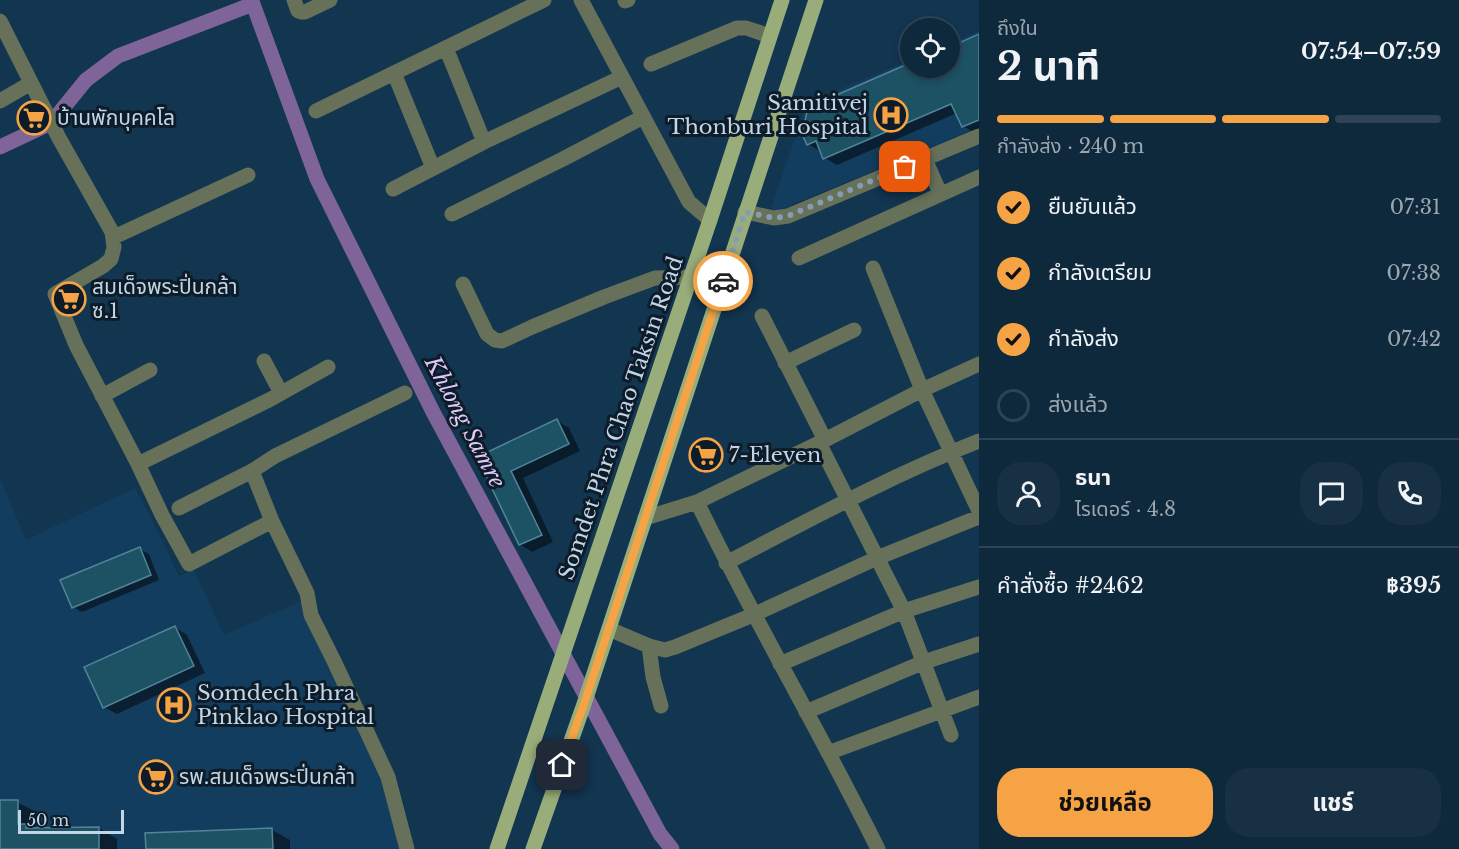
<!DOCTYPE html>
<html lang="th">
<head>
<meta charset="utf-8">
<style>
	body { margin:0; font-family:"Libre Baskerville","Noto Sans Thai",serif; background:#173043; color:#f1f3f6; height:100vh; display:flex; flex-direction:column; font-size:22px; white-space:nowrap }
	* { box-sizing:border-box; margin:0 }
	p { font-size:20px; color:#9ba6af }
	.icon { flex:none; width:33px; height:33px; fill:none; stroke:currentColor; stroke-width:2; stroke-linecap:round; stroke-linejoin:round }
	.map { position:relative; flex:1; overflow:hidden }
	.panel { display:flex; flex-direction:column; background:#0e283c; width:480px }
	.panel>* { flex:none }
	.buttons { position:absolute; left:900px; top:18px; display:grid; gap:12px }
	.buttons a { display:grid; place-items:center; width:60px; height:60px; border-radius:50%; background:#0e283c; box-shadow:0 3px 9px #0003,0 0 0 2px #2e4456; font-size:30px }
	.scale { position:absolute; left:18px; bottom:15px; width:106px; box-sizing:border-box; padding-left:6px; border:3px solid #c2d5e6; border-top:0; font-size:16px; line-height:21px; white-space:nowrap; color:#c2d5e6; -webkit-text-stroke:4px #0d1c28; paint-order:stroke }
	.pin { position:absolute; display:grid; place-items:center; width:51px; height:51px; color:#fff; margin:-26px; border-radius:12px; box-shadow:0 3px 9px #0006 }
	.courier { position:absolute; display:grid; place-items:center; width:60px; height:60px; margin:-30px; border:4px solid #f5a345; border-radius:50%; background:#fff; color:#222; box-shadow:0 2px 8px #0007 }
	.overview em { font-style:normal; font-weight:700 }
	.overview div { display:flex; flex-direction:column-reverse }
	.overview { display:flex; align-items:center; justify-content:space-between; height:102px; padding:0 18px }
	h1 { font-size:39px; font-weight:700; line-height:45px }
	.bar { display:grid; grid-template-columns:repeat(4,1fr); gap:9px 6px; align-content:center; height:72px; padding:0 18px }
	.bar i { height:8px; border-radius:4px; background:#2e4456 }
	.bar .on { background:#f5a345 }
	.bar p { grid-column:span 4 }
	.line { display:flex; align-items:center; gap:15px; padding:0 18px; border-top:2px solid #2e4456 }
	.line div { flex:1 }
	.round { display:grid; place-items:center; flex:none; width:63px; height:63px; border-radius:24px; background:#173043 }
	ol { padding:0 18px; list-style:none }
	li { display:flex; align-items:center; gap:18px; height:66px }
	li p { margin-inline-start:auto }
	li .icon { padding:6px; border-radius:50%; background:#f5a345; color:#111; stroke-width:4 }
	li:last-child { color:#9ba6af }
	li i { width:33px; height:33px; border:3px solid #2e4456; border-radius:50% }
	.primary-button { display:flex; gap:12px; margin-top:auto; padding:12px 18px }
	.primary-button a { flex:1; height:69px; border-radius:24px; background:#f5a345; color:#111; font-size:24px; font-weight:700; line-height:69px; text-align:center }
	.primary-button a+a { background:#173043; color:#f1f3f6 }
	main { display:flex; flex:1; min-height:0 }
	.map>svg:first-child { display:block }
	.built { fill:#133d5e }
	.shadow { fill:#0007 }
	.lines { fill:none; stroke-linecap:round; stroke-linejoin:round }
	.canal { stroke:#7e6499; stroke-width:15 }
	.building { fill:#1d5164; stroke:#518499; stroke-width:1.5 }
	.minor { stroke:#677058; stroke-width:15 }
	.major { stroke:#99ad7b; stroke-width:15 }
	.done { stroke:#849db2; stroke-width:6; stroke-dasharray:0 10.8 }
	.route { stroke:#f5a345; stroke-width:8 }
	.labels { text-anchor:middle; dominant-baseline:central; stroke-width:6; stroke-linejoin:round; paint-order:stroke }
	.poi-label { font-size:21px; fill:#c2d5e6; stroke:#0d1c28; text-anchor:start }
	.street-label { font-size:21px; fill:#c2d5e6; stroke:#0d1c28 }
	.water-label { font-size:22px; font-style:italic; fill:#dec8f8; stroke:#0d1c28 }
</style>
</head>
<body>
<main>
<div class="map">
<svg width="979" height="849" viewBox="0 0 979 849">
	<rect width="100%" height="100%" fill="#123550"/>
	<!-- built -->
	<path class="built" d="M979,31v96l-210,87 38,-111 103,-43v8h40v-25z
		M0,478l26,62 109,-52 16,30 28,58 15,-6 30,65 77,-34 80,174 20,74h-401z"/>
	<!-- shadow -->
	<path class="shadow" d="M979,36v96l-4,1 -12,-7 -6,-13 -120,52 -12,-7 -5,-7 -12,-7 9,-39 93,-40v3h40v-20z
		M557,421l12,7 11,23 -57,27 30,64 -21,10 -12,-8 -41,-86z
		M139,549l10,5 10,26 -77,32 -9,-5z
		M175,627l12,8 18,38 -88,41 -13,-7z
		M17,802l19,10v17l63,-1 18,11v10h-117v-31z
		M272,830l18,10v9h-142z"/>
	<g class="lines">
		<!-- canal -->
		<path class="canal" d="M251,0l2,4 64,175 116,233 227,422 12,15
			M0,147l51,-24 35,-43 32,-24 135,-52"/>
	</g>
	<!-- building -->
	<path class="building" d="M979,34v86l-17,7 -11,-23 -128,55 -7,-18 -9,4 -5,-11 5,-22 9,-8 94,-41v5h40v-21z
		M557,419l12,25 -58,27 31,64 -23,10 -42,-88z
		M140,547l11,28 -79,33 -12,-28z
		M175,626l19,40 -91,42 -19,-41z
		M0,800h18v24h8v4l73,-1v22h-99z
		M272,828l1,21h-127l-1,-16z"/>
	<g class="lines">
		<!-- minor -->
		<path class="minor" d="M294,0l4,11 3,1h4l25,-12
			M581,0l108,202 21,18
			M625,1l3,-1
			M0,21l59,117 53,94 2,15 -3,12 -8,7 -48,28 21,51 62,119 24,51 27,49 83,-43
			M446,48l38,94
			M651,64l86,-36h9l24,8
			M394,73l39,95
			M0,101l31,-18
			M316,111l228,-111
			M925,159l15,34
			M393,189l91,-47 138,-65
			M745,212l29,6 14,-2 191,-80
			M452,214l111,-55 80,-42
			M114,237l134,-62
			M799,258l180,-81
			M873,268l49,122 57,121
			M463,284l24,50 8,6 7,1 30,-14 72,-30 51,-19 36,-1
			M762,316l63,124
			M264,361l17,32
			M785,363l69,-33
			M102,396l48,-26
			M819,443l85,168 47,124
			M138,464l131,-64 59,-33
			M252,471l20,50 35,72 4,22 23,46 54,116 19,72
			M697,502c57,118 123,230 181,347
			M179,508l73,-37 23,-15 130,-63
			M645,518l52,-16 122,-59 103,-53 57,-26
			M726,563c83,-43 166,-88 253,-122
			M609,629l40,17 16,4 10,-3 78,-32 124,-57 102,-41
			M649,646l4,31 8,29
			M780,664l124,-53 75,-24
			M806,712l118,-50 55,-18
			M828,753l151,-56"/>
		<!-- major -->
		<path class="major" d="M497,849l213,-629 72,-220
			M533,849l51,-145 232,-704"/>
	</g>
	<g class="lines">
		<!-- done -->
		<path class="done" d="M723,281l22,-69 29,6 14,-2 117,-49"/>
		<!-- route -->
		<path class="route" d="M562,765l22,-61 139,-423"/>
	</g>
	<!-- icons -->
	<defs>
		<g id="hospital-ring" transform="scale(1.725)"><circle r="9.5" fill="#0d1c28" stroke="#f5a345" stroke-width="1.5"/><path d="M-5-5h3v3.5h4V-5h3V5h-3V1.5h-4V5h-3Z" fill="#f5a345"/></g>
		<g id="supermarket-ring" transform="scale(1.725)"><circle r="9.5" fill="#0d1c28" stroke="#f5a345" stroke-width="1.5"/><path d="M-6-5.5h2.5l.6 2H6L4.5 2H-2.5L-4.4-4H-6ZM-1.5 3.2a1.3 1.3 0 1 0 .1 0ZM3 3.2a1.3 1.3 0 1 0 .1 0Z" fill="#f5a345"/></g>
	</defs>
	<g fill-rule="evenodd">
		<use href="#hospital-ring" x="891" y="115"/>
		<use href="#supermarket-ring" x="34" y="118"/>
		<use href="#supermarket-ring" x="69" y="299"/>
		<use href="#supermarket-ring" x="706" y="455"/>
		<use href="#hospital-ring" x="174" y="705"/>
		<use href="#supermarket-ring" x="156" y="777"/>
	</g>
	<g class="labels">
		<!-- poi labels -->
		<g class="poi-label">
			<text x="868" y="103" text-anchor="end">Samitivej<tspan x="868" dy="24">Thonburi Hospital</tspan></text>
			<text x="57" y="118">บ้านพักบุคคโล</text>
			<text x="92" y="287">สมเด็จพระปิ่นกล้า<tspan x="92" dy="24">ซ.1</tspan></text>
			<text x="729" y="455">7-Eleven</text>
			<text x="197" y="693">Somdech Phra<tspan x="197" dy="24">Pinklao Hospital</tspan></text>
			<text x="179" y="777">รพ.สมเด็จพระปิ่นกล้า</text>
		</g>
		<!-- street labels -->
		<g class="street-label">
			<text transform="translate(621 418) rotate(-71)">Somdet Phra Chao Taksin Road</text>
		</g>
		<!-- water labels -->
		<g class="water-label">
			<text transform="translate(465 422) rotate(62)">Khlong Samre</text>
		</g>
	</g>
</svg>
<div class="buttons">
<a><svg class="icon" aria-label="locate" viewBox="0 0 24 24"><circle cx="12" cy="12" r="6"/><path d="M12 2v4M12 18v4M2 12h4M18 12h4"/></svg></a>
</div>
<div class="scale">50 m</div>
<div class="pin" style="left:905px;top:167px;background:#ea580c"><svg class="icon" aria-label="bag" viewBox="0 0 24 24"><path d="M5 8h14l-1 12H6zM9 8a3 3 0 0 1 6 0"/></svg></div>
<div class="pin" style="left:562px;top:765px;background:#1f2937"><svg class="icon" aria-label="home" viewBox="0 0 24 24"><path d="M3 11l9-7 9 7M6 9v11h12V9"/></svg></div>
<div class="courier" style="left:723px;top:281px"><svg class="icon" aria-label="car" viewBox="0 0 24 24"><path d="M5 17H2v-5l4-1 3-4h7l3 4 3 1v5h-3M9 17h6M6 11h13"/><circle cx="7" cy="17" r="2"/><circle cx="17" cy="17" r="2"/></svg></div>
</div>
<section class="panel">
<div class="overview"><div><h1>2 นาที</h1><p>ถึงใน</p></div><em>07:54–07:59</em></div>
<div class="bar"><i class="on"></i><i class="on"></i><i class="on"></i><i></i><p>กำลังส่ง · 240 m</p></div>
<ol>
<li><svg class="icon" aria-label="check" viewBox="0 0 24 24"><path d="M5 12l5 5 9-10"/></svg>ยืนยันแล้ว<p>07:31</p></li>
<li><svg class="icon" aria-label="check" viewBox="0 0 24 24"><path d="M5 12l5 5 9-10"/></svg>กำลังเตรียม<p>07:38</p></li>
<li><svg class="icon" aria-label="check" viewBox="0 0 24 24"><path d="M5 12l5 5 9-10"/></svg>กำลังส่ง<p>07:42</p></li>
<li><i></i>ส่งแล้ว</li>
</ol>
<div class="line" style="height:108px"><a class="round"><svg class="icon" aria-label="person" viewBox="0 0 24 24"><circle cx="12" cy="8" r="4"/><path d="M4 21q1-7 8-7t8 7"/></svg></a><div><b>ธนา</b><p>ไรเดอร์ · 4.8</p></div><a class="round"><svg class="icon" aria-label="chat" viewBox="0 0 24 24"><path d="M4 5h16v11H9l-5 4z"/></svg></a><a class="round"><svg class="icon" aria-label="phone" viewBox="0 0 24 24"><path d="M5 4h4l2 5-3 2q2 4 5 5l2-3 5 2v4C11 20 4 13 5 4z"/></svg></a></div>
<div class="line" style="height:78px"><div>คำสั่งซื้อ #2462</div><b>฿395</b></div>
<div class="primary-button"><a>ช่วยเหลือ</a><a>แชร์</a></div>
</section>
</main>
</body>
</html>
